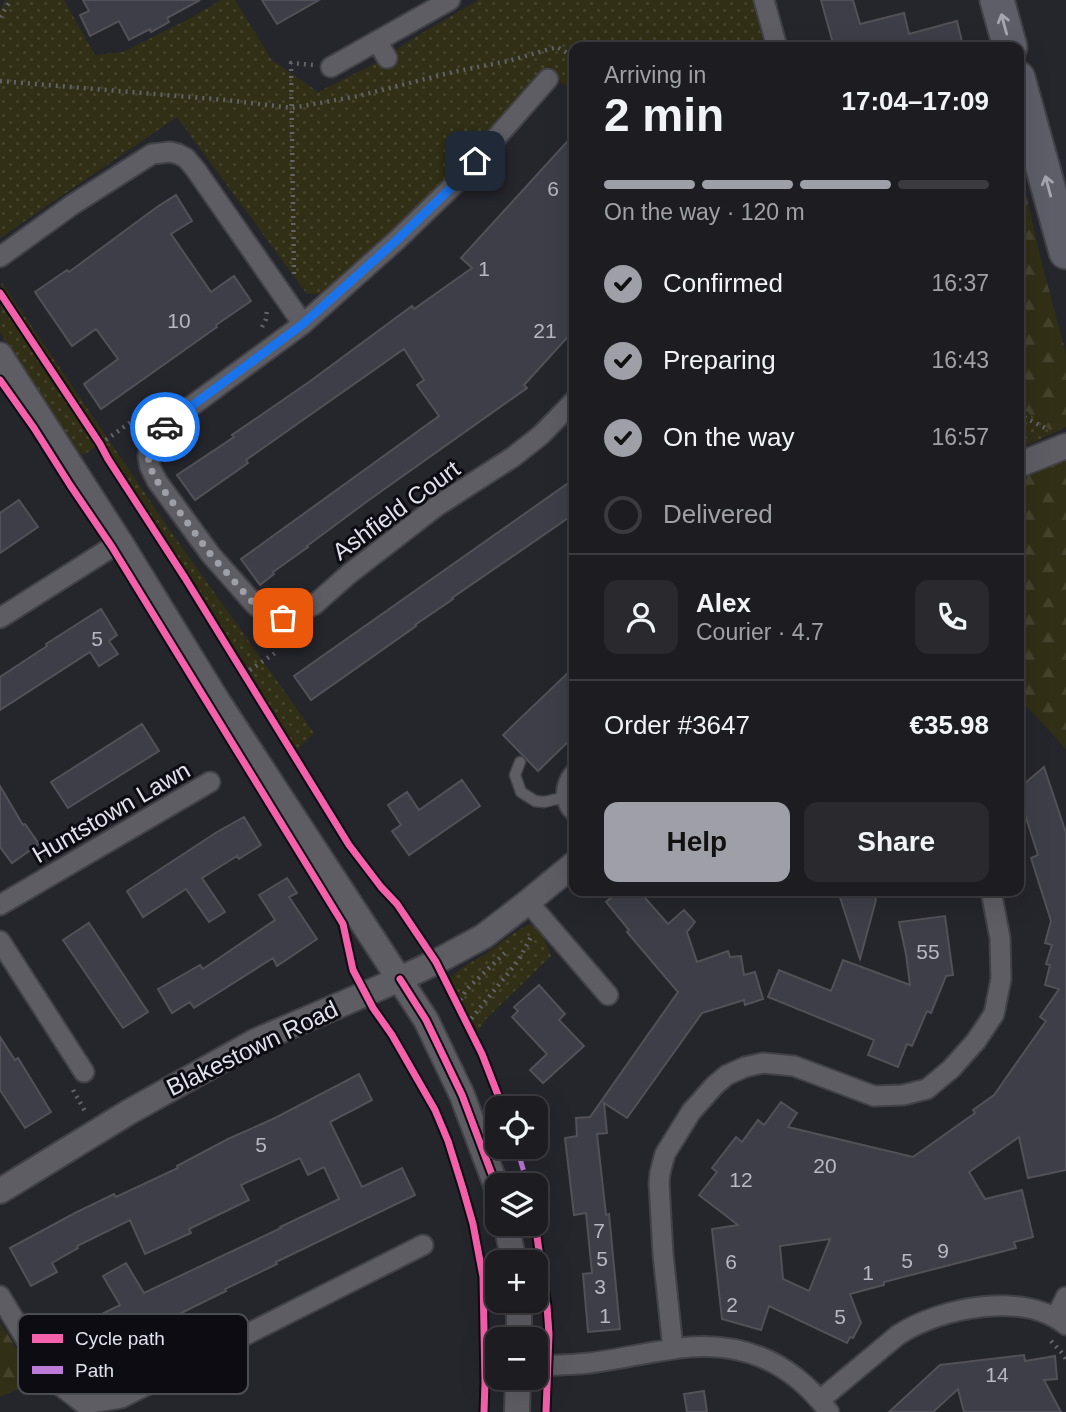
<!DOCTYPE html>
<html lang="en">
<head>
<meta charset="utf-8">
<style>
	body { margin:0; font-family:Helvetica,sans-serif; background:#29292e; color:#f1f3f6; height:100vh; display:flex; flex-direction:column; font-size:26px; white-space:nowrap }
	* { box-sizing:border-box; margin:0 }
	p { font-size:23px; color:#a0a1a5 }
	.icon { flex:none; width:38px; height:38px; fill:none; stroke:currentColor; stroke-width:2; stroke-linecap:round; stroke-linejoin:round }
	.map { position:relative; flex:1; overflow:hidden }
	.details { position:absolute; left:569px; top:42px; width:455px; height:854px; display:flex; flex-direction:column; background:#1c1c21; border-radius:14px; box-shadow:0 7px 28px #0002,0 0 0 2px #3a3a3f }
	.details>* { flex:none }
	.buttons { position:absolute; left:485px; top:1096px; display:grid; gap:14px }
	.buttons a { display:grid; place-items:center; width:63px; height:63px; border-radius:14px; background:#1c1c21; box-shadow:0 7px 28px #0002,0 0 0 2px #3a3a3f; font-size:35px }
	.pin { position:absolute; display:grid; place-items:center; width:60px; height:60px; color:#fff; margin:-30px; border-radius:14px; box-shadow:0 4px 10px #0006 }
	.courier { position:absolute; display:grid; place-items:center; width:70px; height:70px; margin:-35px; border:5px solid #1a73e8; border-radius:50%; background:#fff; color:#222; box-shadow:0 2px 9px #0007 }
	.head em { font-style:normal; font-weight:600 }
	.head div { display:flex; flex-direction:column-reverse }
	.head { display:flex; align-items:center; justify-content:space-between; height:119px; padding:0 35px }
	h1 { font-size:46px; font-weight:600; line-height:52px }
	.bar { display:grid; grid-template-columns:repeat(4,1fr); gap:10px 7px; align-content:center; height:84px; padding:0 35px }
	.bar i { height:9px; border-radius:5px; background:#3a3a3f }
	.bar .on { background:#9f9fa8 }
	.bar p { grid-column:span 4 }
	.line { display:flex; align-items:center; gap:18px; padding:0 35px; border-top:2px solid #3a3a3f }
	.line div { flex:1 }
	.round { display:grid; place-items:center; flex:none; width:74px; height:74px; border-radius:14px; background:#29292e }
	ol { padding:0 35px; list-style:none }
	li { display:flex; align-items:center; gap:21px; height:77px }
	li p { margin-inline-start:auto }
	li .icon { padding:7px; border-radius:50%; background:#9f9fa8; color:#111; stroke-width:4 }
	li:last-child { color:#a0a1a5 }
	li i { width:38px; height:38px; border:4px solid #3a3a3f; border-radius:50% }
	.cta { display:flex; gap:14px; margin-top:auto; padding:14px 35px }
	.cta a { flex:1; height:80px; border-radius:14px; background:#9f9fa8; color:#111; font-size:28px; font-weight:600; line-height:80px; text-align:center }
	.cta a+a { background:#29292e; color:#f1f3f6 }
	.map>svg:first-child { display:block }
	.grass { fill:url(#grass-dots) }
	.forest { fill:url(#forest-firs) }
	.building { fill:#3d3e47; stroke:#515157; stroke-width:2; fill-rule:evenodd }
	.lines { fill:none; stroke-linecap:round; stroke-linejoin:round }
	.service-casing { stroke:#414147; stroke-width:13 }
	.minor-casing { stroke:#414147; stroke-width:23 }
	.tertiary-casing { stroke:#414147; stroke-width:28 }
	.trunk-casing { stroke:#414147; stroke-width:37 }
	.path { stroke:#626268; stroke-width:4.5; stroke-dasharray:2 5; stroke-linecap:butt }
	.service { stroke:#5d5d63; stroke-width:10 }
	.minor { stroke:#5d5d63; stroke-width:19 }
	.tertiary { stroke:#5d5d63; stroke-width:24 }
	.trunk { stroke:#5d5e68; stroke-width:33 }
	.quiet { stroke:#bd7bd9; stroke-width:5; stroke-dasharray:10 5; stroke-linecap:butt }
	.cycleway-casing { stroke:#0c0c12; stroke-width:11 }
	.cycleway { stroke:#f560ab; stroke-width:7 }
	.oneway { stroke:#a5a6b0 }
	.done { stroke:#9f9fa8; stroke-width:7; stroke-dasharray:0 12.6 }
	.route { stroke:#1a73e8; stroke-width:9 }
	.labels { text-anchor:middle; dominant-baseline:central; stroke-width:6; stroke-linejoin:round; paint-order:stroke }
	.number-label { font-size:21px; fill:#b7b8c1 }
	.street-label { font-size:24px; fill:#e0e1ea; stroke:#0c0c12 }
	.key { fill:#0c0c12; stroke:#4c4c53; stroke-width:2 }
	.key-label { font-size:19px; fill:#e0e1ea }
</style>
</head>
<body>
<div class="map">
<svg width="1066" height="1412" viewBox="0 0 1066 1412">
	<defs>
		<pattern id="grass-dots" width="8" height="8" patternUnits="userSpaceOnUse" patternTransform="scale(1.75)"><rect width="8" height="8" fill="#312f15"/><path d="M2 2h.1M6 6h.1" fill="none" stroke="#45432c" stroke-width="1.8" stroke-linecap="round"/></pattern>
		<pattern id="forest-firs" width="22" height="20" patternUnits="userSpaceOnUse" patternTransform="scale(1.75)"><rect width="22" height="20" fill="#312f15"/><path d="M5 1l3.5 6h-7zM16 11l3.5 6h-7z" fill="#45432c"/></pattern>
	</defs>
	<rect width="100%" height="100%" fill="#25252c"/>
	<!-- grass -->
	<path class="grass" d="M6,0h58l31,55 28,-3 64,-32 34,-20h14l37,60 46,32 58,-29 46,-30 57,-33h274l11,47h-190l-1,44 -23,-17 -115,123 -89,79 -26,18h-13l-130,-177 -177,121v-228z
		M1,281l166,245 147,207 -17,17 -48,-75 2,-2 -151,-229 -18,12 -82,-123z
		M1018,362l48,48v17l-47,22z
		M530,924l11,7 10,25 -66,64 -7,12 -28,-53c10,-12 24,-18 37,-26 15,-11 26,-21 43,-29z"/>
	<!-- forest -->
	<path class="forest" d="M1019,163l22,97 25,94v70l-16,6 -30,-24 -1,-3z
		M1066,457v292l-47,-51v-218l38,-20z
		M0,1323l39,58 -39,16z"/>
	<!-- building -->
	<path class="building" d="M83,0h117l-33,18 2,4 -18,10 -1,-3 -21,11 -10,-19 -29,15 -10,-21 9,-4z
		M262,0h57l-42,24z
		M821,0h32l7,24 44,-11 5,21 48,-13 5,21 -6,1 1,4h-123z
		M574,134v196l-50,55 3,3 -158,112 -62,46 1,1 -35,25 1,2 -14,11 -19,-26 198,-143 -22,-31 7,-5 -20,-31 -158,111 2,3 -53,37 -18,-25 57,-38 -2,-2 77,-53 103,-76 2,3 58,-41 -11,-10z
		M176,195l16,26 -21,13 40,58 23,-16 17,25 -35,24 1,2 -116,82 -17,-25 34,-25 -22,-30 -24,17 -37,-54 32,-22 2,2 88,-65z
		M574,479v35l-122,84 1,1 -38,26 1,1 -105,74 -17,-24z
		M19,500l19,27 -38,26v-40z
		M101,609l16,26 -8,6 9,13 -19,12 -9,-14 -90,58v-33l47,-31 -1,-2z
		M574,667v69l-36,35 -35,-36z
		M142,724l17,27 -91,57 -17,-26z
		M1044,767l22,66v337l-38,8 -9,-41 -50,35 16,27 37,-9 11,47 -19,5 2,6 -132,34v3l-34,9 11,29 -8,15 -3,-1 -3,6 -78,-37 -8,24 -39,-11 -10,-90 26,-4 -39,-30 18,-23 -5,-4 24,-31 6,5 16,-22 6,5 17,-23 16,11 -9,14 125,30 62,-44 -2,-3 21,-15 52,-74 -6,-4 19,-28 -14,-4 5,-20 -4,-1 6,-19 -7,-2 6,-22 -20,-63 7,-3 -20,-62v-4zM830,1239l-21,52 -26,-12 -3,-33z
		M462,780l18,26 -71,49 -17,-24 9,-6 -13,-20 19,-13 12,18z
		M0,786l23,39 2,-1 14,20 -27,19 -12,-16z
		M244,817l17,28 -22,14 -2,-3 -35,22 23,34 -16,10 -23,-33 -43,28 -16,-26 90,-59z
		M287,878l10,15 -8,4 28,42 -40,27 -4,-8 -79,50 -4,-6 -18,11 -14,-24 42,-24 3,4 72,-49 -16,-25z
		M619,891h20l29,33 16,-14 11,12 -8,10 10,30 31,-11 2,6 11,-1 3,19 11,-3 8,27 -18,6 -1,-5 -42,13 -75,105 -23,-15 3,30 -10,1 9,81 3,-1 11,115 -32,3 -5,-58 9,-1 -6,-60 -12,2 -9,-77 12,-2 -1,-18 14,-1 88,-125 -51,-60 2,-2 -23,-28z
		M838,891h35l3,9 -16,59z
		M945,916l8,59 -7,1 -15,37 -4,-2 -15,35 -5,-2 -9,23 -30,-12 6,-15 -106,-43 11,-27 52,21 12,-31 67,25 -4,-31 -7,-32z
		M89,923l59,89 -25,16 -60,-88z
		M539,985l26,29 -6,6 25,26 -41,37 -13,-13 17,-16 -35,-37 6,-6 -4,-4z
		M0,1037l15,23 3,-2 33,54 -26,16 -25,-38z
		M359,1074l13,26 -42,22 32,65 40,-19 13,27 -139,67 1,2 -52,25 1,2 -134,66 -16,-30 44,-22 -17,-29 23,-13 18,30 137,-65 -1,-1 59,-28 -15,-32 -16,8 -8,-17 -59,27 8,15 -60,29 2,4 -46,21 -15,-34 -53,26 1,2 -26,15 5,9 -26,14 -21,-38 65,-35 39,-19 2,3 62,-29 -1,-2 51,-27 47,-21z
		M1024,1355l1,6 30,-5 2,23 -13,1 17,32h-97l-6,-23 -25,23h-44l51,-47z
		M704,1391l3,21h-20l-3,-18z"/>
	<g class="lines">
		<!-- service casing -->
		<g class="service-casing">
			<path id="service" d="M520,762l-5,13 6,17 14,9 9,1 22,-5"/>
		</g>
		<!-- minor casing -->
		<g class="minor-casing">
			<path id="minor" d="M764,0l13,47
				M377,41l10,17
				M331,67l119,-67
				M548,79l-91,103 -59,57 -95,85 -132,97 -14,15 -7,11 -2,9 2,11 7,14 54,74 45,51 27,12 31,-13 35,-31 88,-68 76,-49 28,-22 33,-34
				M0,257l72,-52 80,-51 18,-2 8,2 8,4 10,12 107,154
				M0,618l120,-76
				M574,774c-9,11 -11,27 0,37
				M528,902l80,93
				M0,905l210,-123
				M0,941l84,131
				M0,1296l48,80 36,28 37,-6 302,-153
				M1056,1317l10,-20
				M673,1349l-10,-95 -4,-71 1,-10 5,-19 26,-42 24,-27 12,-10 18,-8 18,-4 31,3 80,30 29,-1 24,-6 24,-20 25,-28 18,-27 7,-35 -1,-41 -9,-47
				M536,1366c17,-1 36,-1 53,-3 34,-4 67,-13 101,-16 59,-4 104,18 139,65
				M820,1400l78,-65c43,-28 126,-44 168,-10"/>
		</g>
		<!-- tertiary casing -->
		<g class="tertiary-casing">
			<path id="tertiary" d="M0,355l120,187 97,158 209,320 36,75 35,93
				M1018,465l48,-19
				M0,1191l129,-79 127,-71 144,-62 36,-17 48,-26 44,-34 46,-38
				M506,1223l8,39
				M519,1339v-39
				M517,1412l1,-35"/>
		</g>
		<!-- trunk casing -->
		<g class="trunk-casing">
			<path id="trunk" d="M997,0l13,47
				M1018,78l48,174"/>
		</g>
		<!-- path -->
		<path class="path" d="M0,17l11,-17
			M0,81l226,19 66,8 66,-12 95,-24 55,-11 49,-14 17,10
			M294,274l-3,-211 22,2
			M262,327l4,-8 1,-10
			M1018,414l29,15
			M100,444l59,-42
			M244,674l31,-21
			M457,1006l9,-16 42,-40
			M467,1024l51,-63 13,-24
			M73,1090l13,23
			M1051,1341l11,12 4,6"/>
		<!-- service -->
		<use href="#service" class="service"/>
		<!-- minor -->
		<use href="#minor" class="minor"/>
		<!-- tertiary -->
		<use href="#tertiary" class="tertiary"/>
		<!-- trunk -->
		<use href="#trunk" class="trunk"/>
		<!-- quiet -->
		<path class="quiet" d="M516,1146l12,39"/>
		<!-- cycleway casing -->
		<g class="cycleway-casing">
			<path id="cycleway" d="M0,293l100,151 8,15 77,119 164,267 32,42 16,17 39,58 46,92 21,54
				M0,380l34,48 36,57 42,62 231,377 10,46 20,38 19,27 43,75 13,31 15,48 10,35 10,53 2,106 -1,29
				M400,979l26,41 36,75 35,93
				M535,1223l12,83 2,28 -3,78"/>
		</g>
		<!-- cycleway -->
		<use href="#cycleway" class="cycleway"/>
	</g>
	<!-- one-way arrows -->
	<defs><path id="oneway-shaft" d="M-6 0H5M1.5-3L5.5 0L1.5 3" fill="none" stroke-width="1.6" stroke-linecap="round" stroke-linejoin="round" transform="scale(1.75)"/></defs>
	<g class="oneway">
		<use href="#oneway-shaft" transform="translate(1004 24) rotate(-105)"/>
		<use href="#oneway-shaft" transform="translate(1048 186) rotate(-105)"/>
	</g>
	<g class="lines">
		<!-- done -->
		<path class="done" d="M165,427l-9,9 -6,11 -2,9 2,11 7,14 54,74 45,51 27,12"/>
		<!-- route -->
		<path class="route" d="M165,427l13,-11 125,-92 95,-85 59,-57 18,-21"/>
	</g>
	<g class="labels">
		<!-- number labels -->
		<g class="number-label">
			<text x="553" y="188">6</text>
			<text x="484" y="268">1</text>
			<text x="179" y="320">10</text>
			<text x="545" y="330">21</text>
			<text x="97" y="638">5</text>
			<text x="928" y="951">55</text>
			<text x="261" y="1144">5</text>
			<text x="825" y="1165">20</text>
			<text x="741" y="1179">12</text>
			<text x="599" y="1230">7</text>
			<text x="943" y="1250">9</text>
			<text x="602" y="1258">5</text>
			<text x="907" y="1260">5</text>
			<text x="731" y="1261">6</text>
			<text x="868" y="1272">1</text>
			<text x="600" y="1286">3</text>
			<text x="732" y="1304">2</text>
			<text x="605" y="1315">1</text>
			<text x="840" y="1316">5</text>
			<text x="997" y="1374">14</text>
		</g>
		<!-- street labels -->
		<g class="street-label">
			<text transform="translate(396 510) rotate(-36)">Ashfield Court</text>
			<text transform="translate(111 812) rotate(-30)">Huntstown Lawn</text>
			<text transform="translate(252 1048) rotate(-26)">Blakestown Road</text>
		</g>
	</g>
	<!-- legend -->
	<rect x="18" y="1314" width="230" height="80" rx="10" class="key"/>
	<rect x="32" y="1334" width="31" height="9" fill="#f560ab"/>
	<rect x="32" y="1366" width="31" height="8" fill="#bd7bd9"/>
	<g class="key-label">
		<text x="75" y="1345">Cycle path</text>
		<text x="75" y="1377">Path</text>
	</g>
</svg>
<div class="buttons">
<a><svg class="icon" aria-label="locate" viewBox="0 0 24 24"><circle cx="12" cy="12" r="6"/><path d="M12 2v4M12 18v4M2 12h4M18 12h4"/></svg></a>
<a><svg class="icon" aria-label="layers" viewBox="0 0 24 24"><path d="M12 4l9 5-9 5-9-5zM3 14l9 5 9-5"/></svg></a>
<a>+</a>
<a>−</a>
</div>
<div class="pin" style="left:283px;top:618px;background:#ea580c"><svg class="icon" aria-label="bag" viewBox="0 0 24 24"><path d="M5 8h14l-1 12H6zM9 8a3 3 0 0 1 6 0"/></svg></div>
<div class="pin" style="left:475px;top:161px;background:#1f2937"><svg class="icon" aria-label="home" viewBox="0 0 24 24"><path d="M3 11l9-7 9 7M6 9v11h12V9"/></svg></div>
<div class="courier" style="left:165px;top:427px"><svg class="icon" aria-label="car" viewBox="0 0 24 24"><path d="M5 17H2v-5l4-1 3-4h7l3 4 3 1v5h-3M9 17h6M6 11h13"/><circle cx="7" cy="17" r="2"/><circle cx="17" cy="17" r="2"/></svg></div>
<section class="details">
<div class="head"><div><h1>2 min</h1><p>Arriving in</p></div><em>17:04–17:09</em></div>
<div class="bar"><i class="on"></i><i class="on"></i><i class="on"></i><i></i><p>On the way · 120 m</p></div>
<ol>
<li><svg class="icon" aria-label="check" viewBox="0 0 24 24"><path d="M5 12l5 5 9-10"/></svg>Confirmed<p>16:37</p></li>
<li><svg class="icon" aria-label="check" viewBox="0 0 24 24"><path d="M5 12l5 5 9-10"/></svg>Preparing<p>16:43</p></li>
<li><svg class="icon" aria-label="check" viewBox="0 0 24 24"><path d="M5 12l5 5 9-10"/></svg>On the way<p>16:57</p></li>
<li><i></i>Delivered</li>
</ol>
<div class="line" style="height:126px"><a class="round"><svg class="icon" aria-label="person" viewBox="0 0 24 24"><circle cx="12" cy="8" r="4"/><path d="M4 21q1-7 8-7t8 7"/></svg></a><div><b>Alex</b><p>Courier · 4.7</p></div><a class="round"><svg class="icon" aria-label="phone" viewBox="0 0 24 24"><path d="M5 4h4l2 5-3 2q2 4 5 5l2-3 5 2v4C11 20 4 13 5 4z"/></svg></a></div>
<div class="line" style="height:91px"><div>Order #3647</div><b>€35.98</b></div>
<div class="cta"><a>Help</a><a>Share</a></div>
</section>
</div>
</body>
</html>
